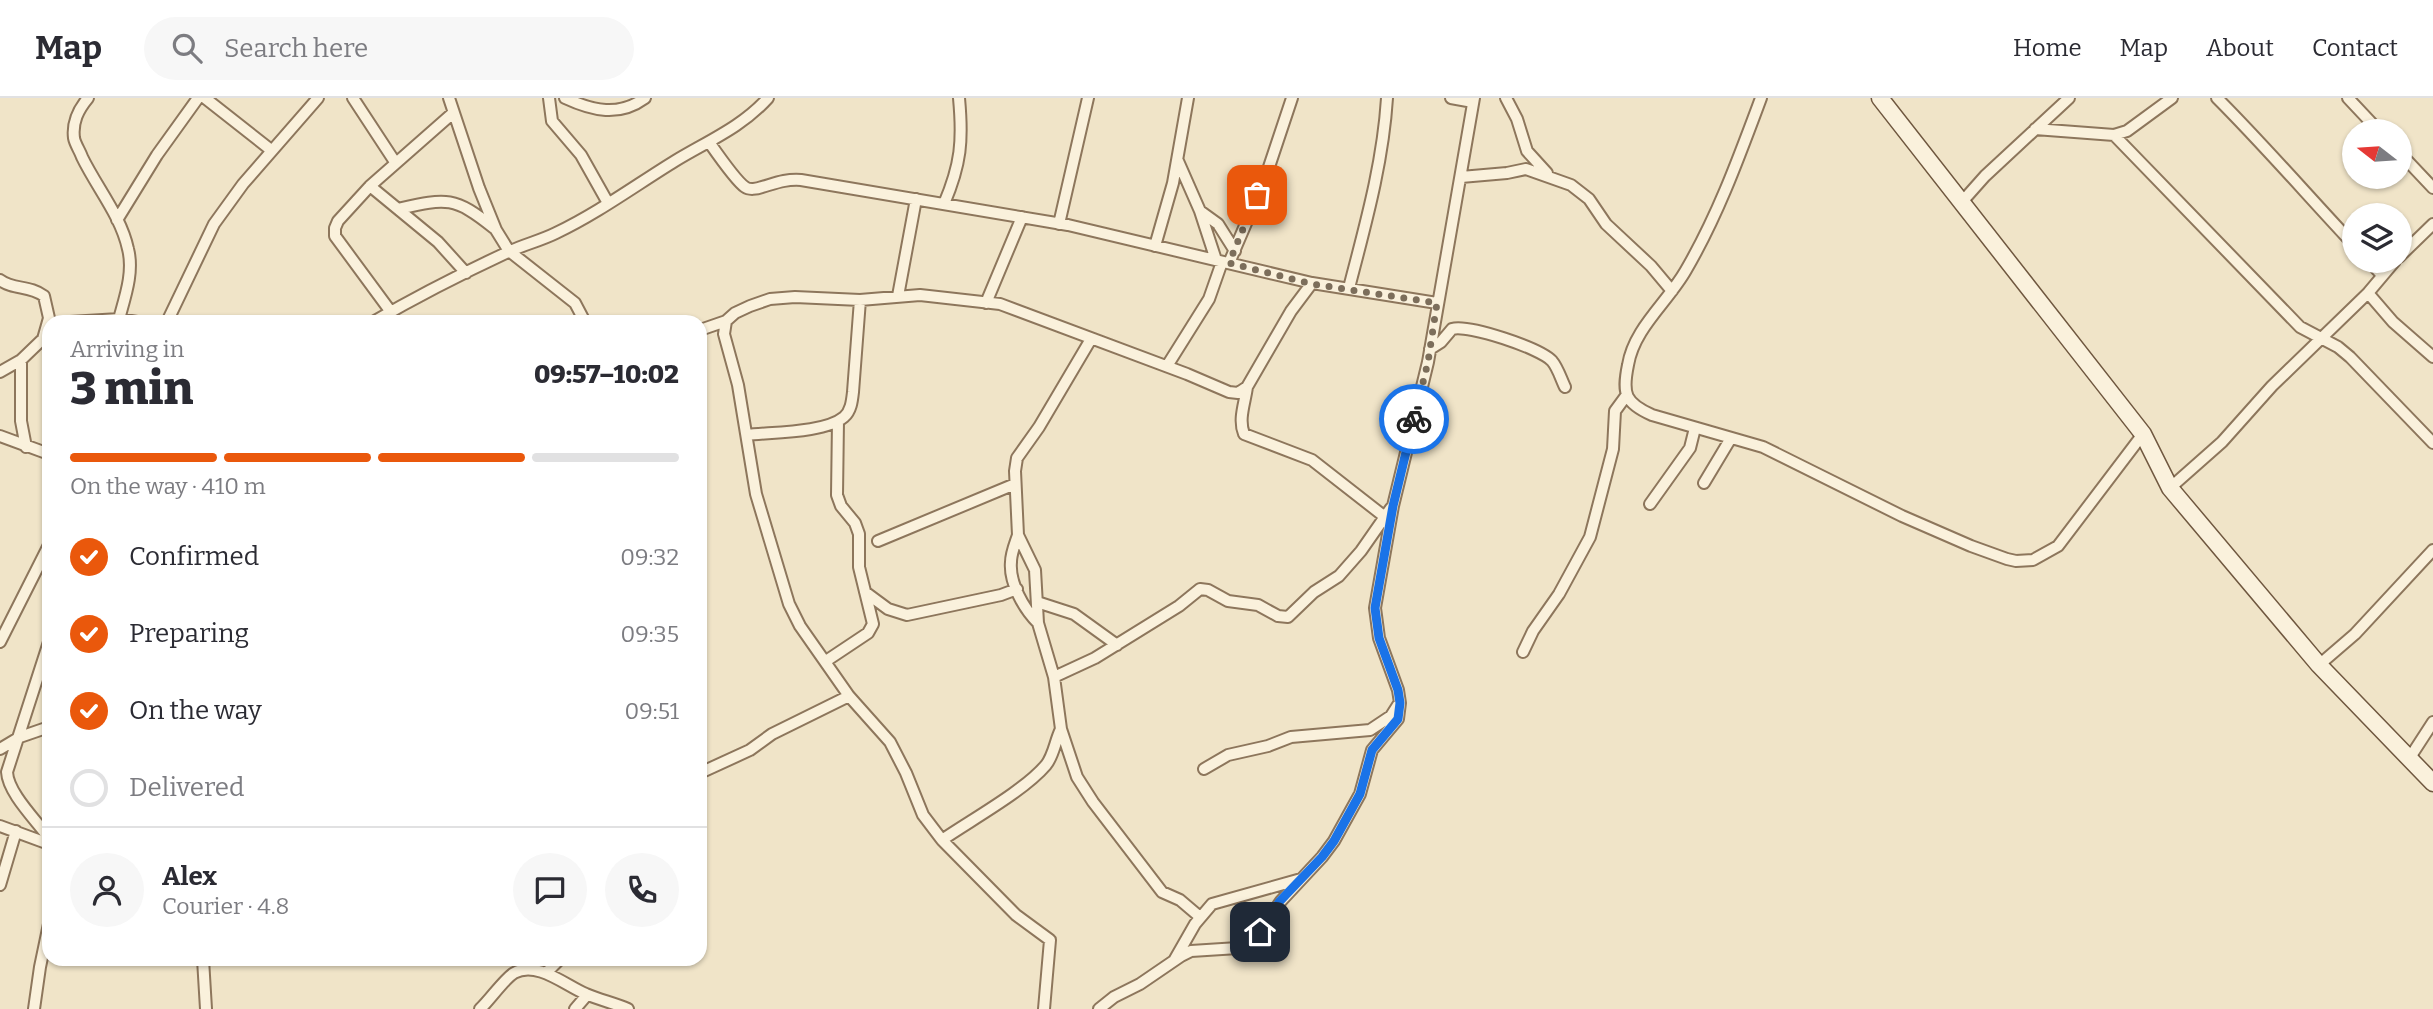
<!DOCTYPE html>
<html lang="en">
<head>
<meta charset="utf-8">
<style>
	body { margin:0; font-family:Bitter,serif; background:#f7f7f7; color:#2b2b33; height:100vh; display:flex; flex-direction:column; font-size:26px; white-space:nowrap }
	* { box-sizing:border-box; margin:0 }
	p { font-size:23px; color:#7c7c81 }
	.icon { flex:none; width:38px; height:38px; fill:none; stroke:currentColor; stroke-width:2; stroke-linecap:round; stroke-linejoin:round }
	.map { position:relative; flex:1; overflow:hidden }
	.panel { position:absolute; left:42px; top:217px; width:665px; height:651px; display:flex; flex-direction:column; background:#fff; border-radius:21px; box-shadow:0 2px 5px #0004 }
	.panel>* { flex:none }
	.needle { width:46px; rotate:287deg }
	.buttons { position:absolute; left:2342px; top:21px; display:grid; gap:14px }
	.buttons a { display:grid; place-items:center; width:70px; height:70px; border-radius:50%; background:#fff; box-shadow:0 2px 5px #0004; font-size:35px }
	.pin { position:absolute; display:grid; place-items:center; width:60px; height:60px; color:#fff; margin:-30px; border-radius:14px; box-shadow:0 4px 10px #0006 }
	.courier { position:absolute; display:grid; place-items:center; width:70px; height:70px; margin:-35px; border:5px solid #1a73e8; border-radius:50%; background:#fff; color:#222; box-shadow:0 2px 9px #0007 }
	.overview em { font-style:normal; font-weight:800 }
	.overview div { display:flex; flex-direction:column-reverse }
	.overview { display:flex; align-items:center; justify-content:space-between; height:119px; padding:0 28px }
	h1 { font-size:46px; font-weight:800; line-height:52px }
	.bar { display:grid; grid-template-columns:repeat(4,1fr); gap:10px 7px; align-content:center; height:84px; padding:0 28px }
	.bar i { height:9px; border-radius:5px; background:#e1e1e2 }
	.bar .on { background:#ea580c }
	.bar p { grid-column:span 4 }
	.line { display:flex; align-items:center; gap:18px; padding:0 28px; border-top:2px solid #e1e1e2 }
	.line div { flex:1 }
	.round { display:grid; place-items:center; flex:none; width:74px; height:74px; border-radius:37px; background:#f7f7f7 }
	ol { padding:0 28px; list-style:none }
	li { display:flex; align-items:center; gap:21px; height:77px }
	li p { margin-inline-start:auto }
	li .icon { padding:7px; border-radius:50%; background:#ea580c; color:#fff; stroke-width:4 }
	li:last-child { color:#7c7c81 }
	li i { width:38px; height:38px; border:4px solid #e1e1e2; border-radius:50% }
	header { display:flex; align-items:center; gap:42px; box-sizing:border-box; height:98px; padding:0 35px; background:#fff; border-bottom:2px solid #e1e1e2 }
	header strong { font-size:33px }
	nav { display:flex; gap:38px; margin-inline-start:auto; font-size:24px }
	.search { width:490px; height:63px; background:#f7f7f7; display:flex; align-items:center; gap:18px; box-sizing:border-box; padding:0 24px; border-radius:38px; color:#7c7c81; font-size:26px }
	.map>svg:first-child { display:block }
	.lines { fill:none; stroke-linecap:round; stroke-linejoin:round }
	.street-casing { stroke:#8d765c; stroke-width:14 }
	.secondary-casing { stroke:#6f573f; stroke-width:19 }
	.street { stroke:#faf1dc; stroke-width:10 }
	.secondary { stroke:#faf1dc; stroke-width:16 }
	.done { stroke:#7c6e5b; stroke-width:7; stroke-dasharray:0 12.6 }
	.route { stroke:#1a73e8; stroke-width:9 }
</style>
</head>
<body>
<header>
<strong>Map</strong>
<div class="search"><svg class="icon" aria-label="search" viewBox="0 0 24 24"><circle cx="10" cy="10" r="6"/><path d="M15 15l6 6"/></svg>Search here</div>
<nav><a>Home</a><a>Map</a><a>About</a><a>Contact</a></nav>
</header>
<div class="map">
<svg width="2433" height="911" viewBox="0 0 2433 911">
	<rect width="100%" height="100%" fill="#f0e4c8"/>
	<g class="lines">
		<!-- street casing -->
		<g class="street-casing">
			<path id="street" d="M88,0c-10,12 -16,24 -14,40 1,6 6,13 8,19 15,31 39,59 46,92 6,23 -3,48 -9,70
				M205,0l66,52
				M353,0l42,64
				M449,0l30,90 17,42 13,21 66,52 10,19
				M549,0l3,23 29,34 27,48
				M565,0c28,13 54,19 80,0
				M1451,0l22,4
				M1506,0l11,21 10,32 20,22
				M1761,0c-22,59 -43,117 -75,172 -18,32 -52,58 -58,95 -6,29 -3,38 24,50l111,32 139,69 69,30 36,13 9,2 17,-1 25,-14 85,-112
				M2217,0c47,47 91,98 137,147
				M2348,0l31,33
				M2035,31l79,6 13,-4 45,-33
				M2114,37l186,192 38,20 12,10 83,86
				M709,44c7,10 27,39 36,45 4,3 12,2 17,0 14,-4 23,-8 39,-7l267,45 244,58 125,20
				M2399,54l34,36
				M1178,63l22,50 16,49
				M1461,79l46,-4 19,-4 45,16 18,14 17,25 45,42 21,25
				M370,88l68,56 28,31
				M1961,105l24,-27 84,-78
				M944,106c17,-40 19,-63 15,-106
				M398,111c49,-11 56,-13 96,19
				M1200,113l18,13 17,27
				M117,122l40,-65 41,-57
				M1059,126l29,-126
				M1155,148l18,-63 15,-85
				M2399,159l34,-33
				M2369,163l12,13
				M1229,165l36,-84 27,-81
				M0,182c13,10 30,5 44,16l5,22 -6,21
				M1349,190c16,-62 34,-125 38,-190
				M2368,195l25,29 40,35
				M898,198l18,-97
				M986,205l36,-86
				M391,214l-56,-76v-8l3,-7 32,-35 83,-73
				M70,224l49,-3 18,3
				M167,224l47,-98 29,-40 75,-86
				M373,224c43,-25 88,-48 133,-69 16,-8 34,-12 50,-20 42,-20 80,-48 119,-72 33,-20 67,-34 93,-63
				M700,232l26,-9
				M1091,241l-52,88 -22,31 -2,13 3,64 17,35 3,53 16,54 7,52 16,48 16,25 69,90 18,8 20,17
				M1430,251l11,-7 11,-13c16,-5 88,19 100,32 6,7 9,18 13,26
				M21,262v61l5,26
				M1167,268l42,-67 13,-37
				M0,274l21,-12 26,-25
				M1247,289c-2,16 -9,32 -3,47l68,26 73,57
				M747,337c25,-3 78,-2 97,-18 7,-6 8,-16 9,-25l7,-92
				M0,338l49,18
				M1704,385l27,-45
				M2170,390l52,-46 50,-56 96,-93 27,-32
				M1650,406l40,-56 5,-20
				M1018,437c-3,9 -7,18 -7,27 -2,21 13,47 27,61
				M878,443l137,-57
				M865,494l23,17 19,6 94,-20 16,-6
				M1037,504l37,12 43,31
				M0,544l49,-97
				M49,544l-42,130c1,21 29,48 42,66
				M1523,554l10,-21 26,-37 31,-57 23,-88 2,-38 11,-15
				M826,563l42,-28 5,-9 -14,-57v-33l-4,-11 -14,-17 -4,-11 1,-74
				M2319,567l36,-31 78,-84
				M1054,579l41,-19 84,-52 21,-17 8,1 20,11 30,4 20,11 10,1 26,-25 25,-16 22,-25 30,-43
				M0,651l20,-12 29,-10
				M2409,661l24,-37
				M1204,671l24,-14 40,-9 23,-9 79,-7 21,-14 7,-11
				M700,675l50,-23 22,-16 77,-38
				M0,728l49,18
				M942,742c29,-20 82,-49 104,-75 8,-10 9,-24 15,-36
				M0,787l16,-54
				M203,861l3,50
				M1175,861l20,-35 17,-20 89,-25
				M546,875l14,-14
				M34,911l6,-42 9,-43
				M480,911c10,-9 24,-30 34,-36 23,-13 52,13 72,21 14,6 28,9 42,15
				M575,911l12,-14
				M1044,911l6,-69 -34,-25 -74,-75 -19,-25 -17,-42 -16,-31 -41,-46 -49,-70 -11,-22 -33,-110 -18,-109 -14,-51 2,-13 9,-8 15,-7 20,-7 25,-2 65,3 60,-5 80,9 187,70 42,18 9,1 9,-6 44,-76 21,-28
				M1099,911l15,-12 26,-13 41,-28 10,-5 47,-3 22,-16 21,-31 41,-44 12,-16 26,-47 12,-44 26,-31 2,-16 -2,-13 -19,-52 -4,-30 18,-102 35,-144 46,-264"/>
		</g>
		<!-- secondary casing -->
		<g class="secondary-casing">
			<path id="secondary" d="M1880,0l263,336 27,54 149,177 114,118"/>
		</g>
		<!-- street -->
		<use href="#street" class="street"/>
		<!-- secondary -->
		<use href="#secondary" class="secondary"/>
	</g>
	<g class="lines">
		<!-- done -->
		<path class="done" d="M1257,97l-28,68 83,21 125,19 -9,59 -14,57"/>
		<!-- route -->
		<path class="route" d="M1260,834l20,-31 42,-44 12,-16 26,-47 12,-44 26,-31 2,-16 -2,-13 -19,-52 -4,-30 18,-102 21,-87"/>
	</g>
</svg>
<div class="buttons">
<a><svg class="needle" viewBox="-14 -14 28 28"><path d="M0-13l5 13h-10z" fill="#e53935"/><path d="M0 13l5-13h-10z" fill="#7c7c81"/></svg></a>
<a><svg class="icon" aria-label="layers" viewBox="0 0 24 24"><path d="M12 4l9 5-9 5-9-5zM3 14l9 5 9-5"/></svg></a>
</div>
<div class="pin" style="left:1257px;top:97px;background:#ea580c"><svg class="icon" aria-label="bag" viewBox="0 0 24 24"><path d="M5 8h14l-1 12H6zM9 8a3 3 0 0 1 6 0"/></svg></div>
<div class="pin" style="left:1260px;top:834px;background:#1f2937"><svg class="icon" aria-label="home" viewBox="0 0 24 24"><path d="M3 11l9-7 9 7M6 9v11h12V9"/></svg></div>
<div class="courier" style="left:1414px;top:321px"><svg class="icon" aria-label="bike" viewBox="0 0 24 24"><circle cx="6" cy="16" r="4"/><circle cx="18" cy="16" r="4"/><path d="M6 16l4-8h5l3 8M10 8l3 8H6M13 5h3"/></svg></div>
<section class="panel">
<div class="overview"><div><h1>3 min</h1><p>Arriving in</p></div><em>09:57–10:02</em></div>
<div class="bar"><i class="on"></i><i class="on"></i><i class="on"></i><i></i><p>On the way · 410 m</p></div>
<ol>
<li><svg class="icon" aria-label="check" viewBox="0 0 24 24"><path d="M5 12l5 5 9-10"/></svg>Confirmed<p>09:32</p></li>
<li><svg class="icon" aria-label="check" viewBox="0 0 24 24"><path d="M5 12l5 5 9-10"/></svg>Preparing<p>09:35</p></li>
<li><svg class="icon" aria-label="check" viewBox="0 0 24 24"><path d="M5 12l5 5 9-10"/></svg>On the way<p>09:51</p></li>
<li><i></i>Delivered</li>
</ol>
<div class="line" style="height:126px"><a class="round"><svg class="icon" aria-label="person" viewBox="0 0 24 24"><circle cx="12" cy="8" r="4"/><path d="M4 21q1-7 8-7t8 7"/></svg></a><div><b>Alex</b><p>Courier · 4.8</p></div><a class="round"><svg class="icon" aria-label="chat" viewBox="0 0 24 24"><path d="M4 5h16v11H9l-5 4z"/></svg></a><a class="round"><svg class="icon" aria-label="phone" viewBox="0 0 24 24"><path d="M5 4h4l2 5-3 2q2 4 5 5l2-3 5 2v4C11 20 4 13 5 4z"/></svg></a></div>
</section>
</div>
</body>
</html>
